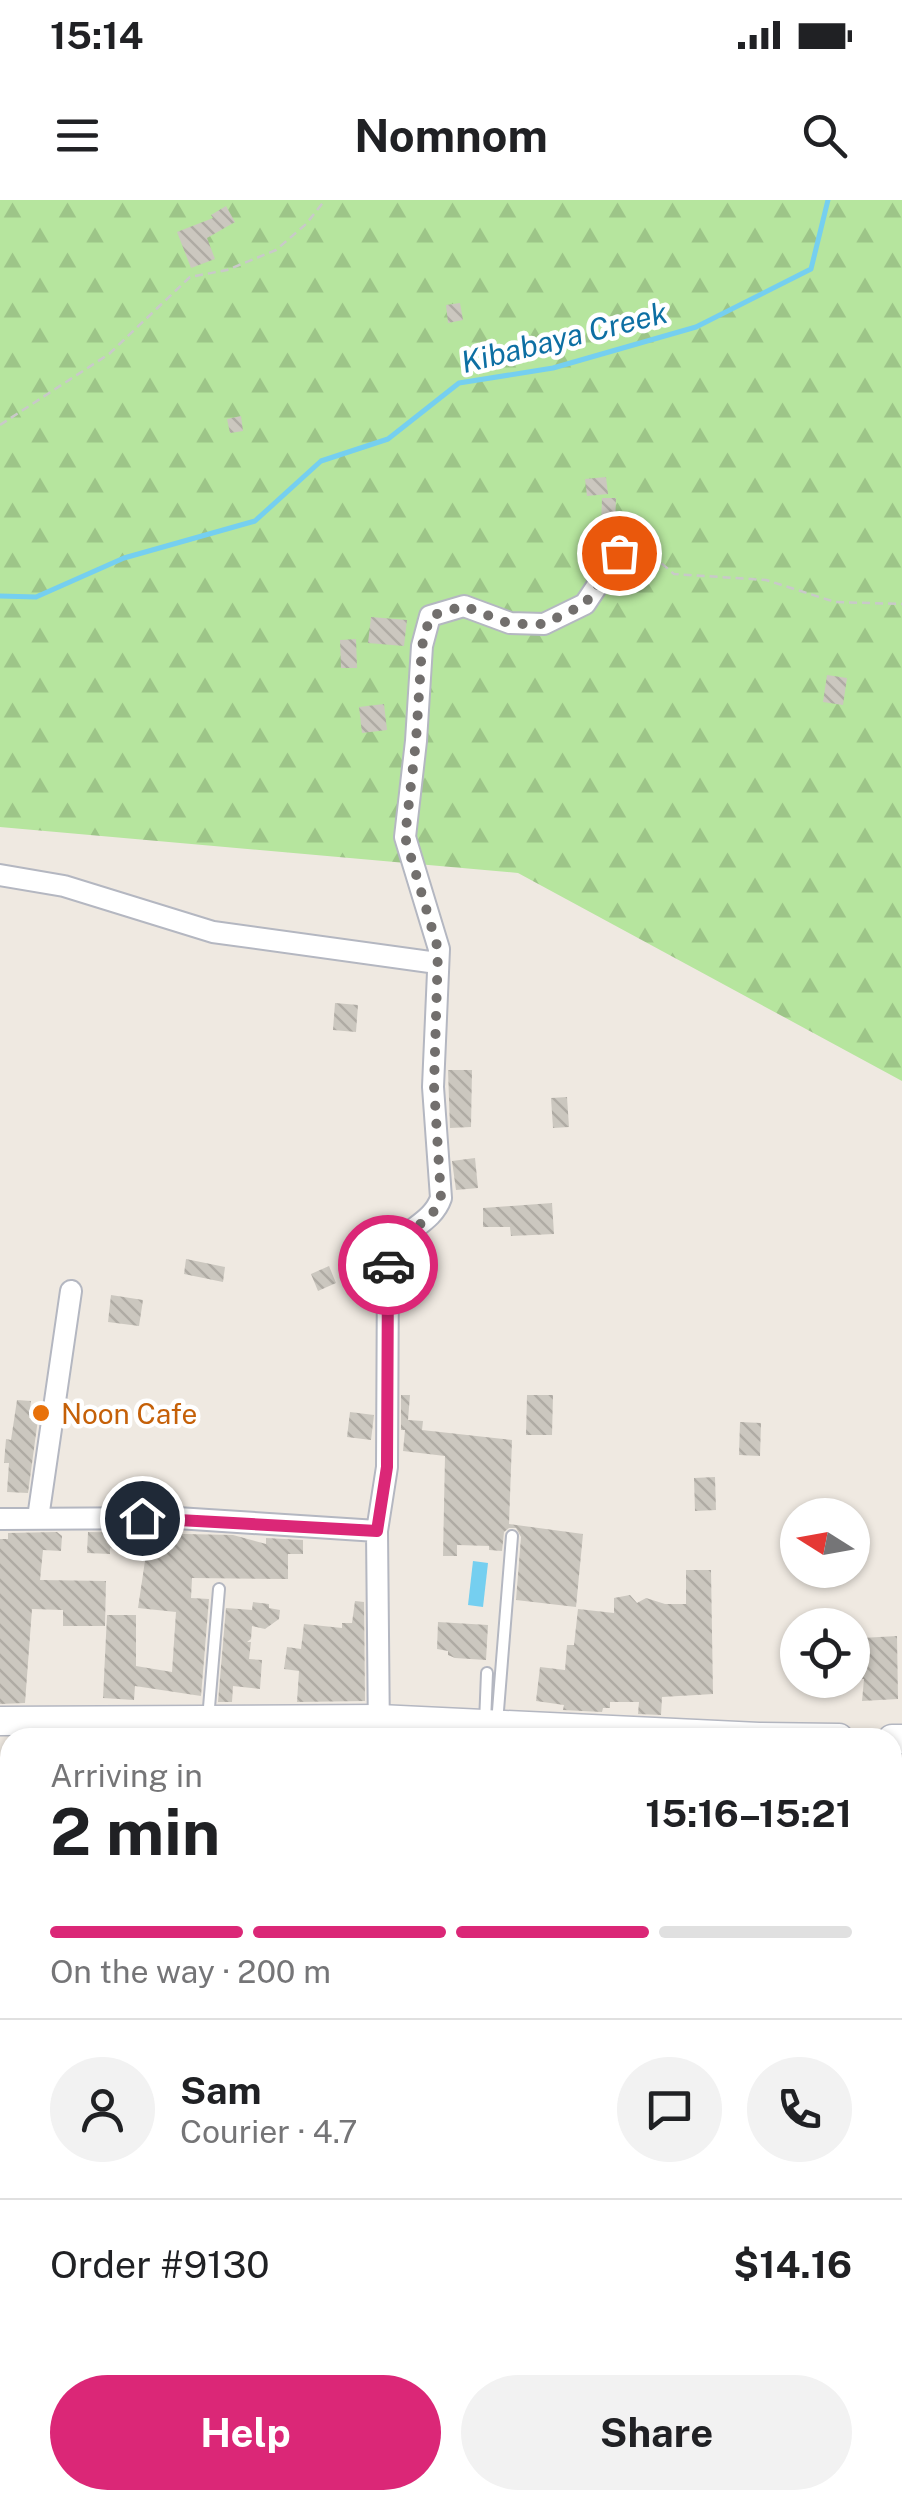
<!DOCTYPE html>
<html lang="en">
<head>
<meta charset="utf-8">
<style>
	body { margin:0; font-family:"Public Sans",sans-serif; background:#f2f2f2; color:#202124; height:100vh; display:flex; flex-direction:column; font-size:38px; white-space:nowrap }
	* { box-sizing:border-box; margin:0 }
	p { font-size:32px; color:#757577 }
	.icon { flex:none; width:55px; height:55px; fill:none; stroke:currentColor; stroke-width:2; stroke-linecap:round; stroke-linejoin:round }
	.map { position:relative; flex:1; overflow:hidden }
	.details { position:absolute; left:0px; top:1528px; width:902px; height:782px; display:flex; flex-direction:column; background:#fff; border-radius:30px 30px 0 0; box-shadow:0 2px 8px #0004 }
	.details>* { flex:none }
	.needle { width:65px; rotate:281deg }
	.buttons { position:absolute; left:780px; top:1298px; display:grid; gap:20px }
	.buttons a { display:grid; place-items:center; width:90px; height:90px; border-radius:50%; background:#fff; box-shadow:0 2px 8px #0004; font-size:50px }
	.pin { position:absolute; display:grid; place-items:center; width:85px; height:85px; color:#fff; margin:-42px; border:5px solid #fff; border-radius:50%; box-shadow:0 2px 10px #0007 }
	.courier { position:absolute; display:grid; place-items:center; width:100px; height:100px; margin:-50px; border:8px solid #db2777; border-radius:50%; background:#fff; color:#222; box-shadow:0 2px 12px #0007 }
	.head em { font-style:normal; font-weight:700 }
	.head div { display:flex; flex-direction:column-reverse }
	.head { display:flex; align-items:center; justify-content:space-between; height:170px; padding:0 50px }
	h1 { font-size:65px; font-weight:700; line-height:75px }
	.bar { display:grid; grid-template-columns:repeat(4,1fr); gap:15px 10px; align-content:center; height:120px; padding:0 50px }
	.bar i { height:12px; border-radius:8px; background:#e0e0e0 }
	.bar .on { background:#db2777 }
	.bar p { grid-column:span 4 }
	.line { display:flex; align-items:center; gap:25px; padding:0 50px; border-top:2px solid #e0e0e0 }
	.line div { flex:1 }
	.round { display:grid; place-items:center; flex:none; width:105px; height:105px; border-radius:52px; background:#f2f2f2 }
	.primary-button { display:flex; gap:20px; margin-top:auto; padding:20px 50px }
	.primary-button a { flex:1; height:115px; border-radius:60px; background:#db2777; color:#fff; font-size:40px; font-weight:700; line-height:115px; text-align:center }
	.primary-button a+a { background:#f2f2f2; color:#202124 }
	.status { display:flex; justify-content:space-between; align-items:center; height:70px; padding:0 50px; background:#fff; direction:ltr }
	.status svg { height:28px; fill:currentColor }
	header { display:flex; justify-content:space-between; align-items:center; height:130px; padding:0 50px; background:#fff; font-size:45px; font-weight:700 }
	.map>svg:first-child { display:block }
	.forest { fill:url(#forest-firs) }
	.water { fill:#75cff0 }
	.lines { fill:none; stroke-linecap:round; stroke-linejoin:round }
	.stream { stroke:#75cff0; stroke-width:5 }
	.building { fill:url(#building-back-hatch) }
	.lane-casing { stroke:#b4b7c1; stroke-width:14 }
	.street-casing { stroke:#b4b7c1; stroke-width:24 }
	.secondary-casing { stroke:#b4b7c1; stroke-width:31 }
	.path { stroke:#c9c9c9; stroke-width:2.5; stroke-dasharray:8 5; stroke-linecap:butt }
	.lane { stroke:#fff; stroke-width:10 }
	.street { stroke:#fff; stroke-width:20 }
	.secondary { stroke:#fff; stroke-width:28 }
	.done { stroke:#726f6d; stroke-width:10; stroke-dasharray:0 18 }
	.route { stroke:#db2777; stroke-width:12 }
	.food-dot { fill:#e8710a; stroke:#fff; stroke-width:4 }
	.labels { text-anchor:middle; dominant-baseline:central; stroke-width:9; stroke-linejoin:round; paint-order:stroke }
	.food-label { font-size:28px; fill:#c56008; stroke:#fff; text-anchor:start }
	.water-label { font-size:30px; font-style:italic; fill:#0d6fa3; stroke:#fff }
</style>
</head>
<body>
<div class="status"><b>15:14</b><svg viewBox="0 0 49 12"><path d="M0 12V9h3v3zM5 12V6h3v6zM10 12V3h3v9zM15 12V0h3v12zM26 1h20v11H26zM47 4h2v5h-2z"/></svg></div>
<header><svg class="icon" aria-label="menu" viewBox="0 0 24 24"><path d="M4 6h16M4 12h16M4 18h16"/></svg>Nomnom<svg class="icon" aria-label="search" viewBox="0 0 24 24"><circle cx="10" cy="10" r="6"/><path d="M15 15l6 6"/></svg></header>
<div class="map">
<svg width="902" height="2308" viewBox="0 0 902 2308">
	<defs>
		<pattern id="forest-firs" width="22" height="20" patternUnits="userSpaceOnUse" patternTransform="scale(2.5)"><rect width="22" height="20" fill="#b6e59e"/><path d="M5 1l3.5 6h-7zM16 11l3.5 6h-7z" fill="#9dc588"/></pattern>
		<pattern id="building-back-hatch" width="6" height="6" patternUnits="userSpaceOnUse" patternTransform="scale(2.5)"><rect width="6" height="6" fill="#cbc7bf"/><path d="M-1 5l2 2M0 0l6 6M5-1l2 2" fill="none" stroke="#afaba4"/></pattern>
	</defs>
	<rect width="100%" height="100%" fill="#efe9e1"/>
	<!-- forest -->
	<path class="forest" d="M0,0h902v881l-384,-208 -518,-46z"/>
	<!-- water -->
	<path class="water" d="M473,1361l15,2 -5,44 -15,-2z"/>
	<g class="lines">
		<!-- stream -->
		<path class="stream" d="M0,396l36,1 88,-39 131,-37 66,-60 67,-22 71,-56 94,-15 143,-41 115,-58 17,-69"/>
	</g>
	<!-- building -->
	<path class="building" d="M226,6l9,16 -28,16 8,21 -24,9 -14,-36 36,-14 -2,-3z
		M460,103l3,17 -15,3 -2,-18z
		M241,216l2,15 -13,2 -3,-14z
		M606,277l2,17 -21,2 -2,-17z
		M602,298h14l-1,28h-14z
		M371,417l36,3 -3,26 -36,-3z
		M356,439l1,29h-16l-1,-28z
		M827,475l20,3 -4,27 -20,-3z
		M384,504l3,26 -25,3 -3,-26z
		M335,803l23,2 -2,27 -23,-2z
		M448,870h24l-1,57 -21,1z
		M567,897l2,30 -16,1 -2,-30z
		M475,958l3,30 -22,2 -4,-29z
		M552,1003l2,31 -43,2 -1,-9h-27v-19z
		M419,1042h4l3,32 -24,3 2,-20z
		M186,1059l39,8 -2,15 -39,-8z
		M329,1066l7,17 -18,8 -7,-17z
		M111,1095l32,5 -4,26 -31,-4z
		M401,1195h9l-2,25 15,1 -1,9 90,10 -3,84 74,10 -7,73 -60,-7 5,-63 -5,-9h-7l-5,4 -2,19 -13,-1v-4l-32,-1v11h-14l2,-100 -42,-5 2,-21h-4z
		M527,1195h26l-1,40h-26z
		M17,1200l14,1 -2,17 9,1 -10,74 -21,-1 2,-29h-5l2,-24 5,1z
		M350,1212l24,3 -3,25 -24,-3z
		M740,1222l21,1 -1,33 -21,-1z
		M715,1277l1,33 -21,1 -1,-33z
		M57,1332l5,4 -1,15 -18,-1 -3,30 66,1 -1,45h-42v-16l-31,-1 -7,94 -25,1v-165h8v-6z
		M88,1332l145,3 33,9v-6l37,2v14h-15v25l-96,-1 -1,20 18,1 -8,97 -66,-10 -1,14 -31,-2 4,-83h29v51l36,6 4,-60 -38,-4 8,-54 -36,-6v6l-23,-1z
		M686,1370h25l2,124 -51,3 -1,18 -23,-1 1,-12h-29v6h-7l-1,4 -39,-2 1,-5 -28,-4 4,-34 25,3 2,-25h7l4,-36 36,4v-15l16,-3 7,8 9,-5 19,6h21z
		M355,1401l9,1 1,99 -68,1 2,-31 -15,-2 3,-22 14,2 3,-25 38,4v-5h10z
		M253,1402l16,2v4l11,2 -1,9 -14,10 -13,-3 -1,13 -4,3h4l-2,17 13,1 -2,29 -27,-3 -1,16h-14l8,-94 26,2z
		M438,1422l50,3 -2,35 -31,-2 -7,-3v-4l-11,-2z
		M897,1436l1,63 -36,2 2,-22 -12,-1v-20l10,-1v-19z"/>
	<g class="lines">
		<!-- lane casing -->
		<g class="lane-casing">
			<path id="lane" d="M208,1519l11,-130
				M485,1523l2,-50
				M497,1523l15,-187"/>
		</g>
		<!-- street casing -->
		<g class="street-casing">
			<path id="street" d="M0,675l64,11 149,46 224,31
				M38,1318l33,-227
				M0,1319l177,-1 200,13
				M379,1538l-2,-207 10,-64 1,-206c8,-31 43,-34 53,-63l-8,-111 6,-138 -34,-112 11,-96 6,-95 8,-30 34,-10 46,17 34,1 41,-20 34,-51
				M892,1635h10
				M892,1720h10
				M892,1798h10
				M892,1878h10
				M894,2055l8,-87
				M661,2308l1,-8"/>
		</g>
		<!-- secondary casing -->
		<g class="secondary-casing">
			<path id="secondary" d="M0,1521l379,-2 380,18 80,1
				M892,1539h10"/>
		</g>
		<!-- path -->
		<path class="path" d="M0,225l109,-71 81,-77 37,-7 49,-20 30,-26 19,-24
			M632,338l42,36 92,6 69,22 67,2"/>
		<!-- lane -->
		<use href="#lane" class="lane"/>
		<!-- street -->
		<use href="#street" class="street"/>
		<!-- secondary -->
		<use href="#secondary" class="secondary"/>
	</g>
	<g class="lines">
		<!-- done -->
		<path class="done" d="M388,1065c6,-37 42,-35 53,-67l-7,-112 4,-137 -33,-112 11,-96 6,-95 8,-30 34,-10 46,18h34l41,-20 34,-51"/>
		<!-- route -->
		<path class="route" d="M142,1318l235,13 10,-64 1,-202"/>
	</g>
	<!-- markers -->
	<circle class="food-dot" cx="41" cy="1213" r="10"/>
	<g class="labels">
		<!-- food labels -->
		<g class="food-label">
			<text x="61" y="1213">Noon Cafe</text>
		</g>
		<!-- water labels -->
		<g class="water-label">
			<text transform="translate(564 137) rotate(-14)">Kibabaya Creek</text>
		</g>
	</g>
</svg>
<div class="buttons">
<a><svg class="needle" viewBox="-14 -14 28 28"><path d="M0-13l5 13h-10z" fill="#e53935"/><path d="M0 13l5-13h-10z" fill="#757577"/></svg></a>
<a><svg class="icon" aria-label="locate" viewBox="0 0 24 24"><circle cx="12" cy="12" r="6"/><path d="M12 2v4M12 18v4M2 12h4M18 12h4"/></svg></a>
</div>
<div class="pin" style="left:619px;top:353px;background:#ea580c"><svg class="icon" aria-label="bag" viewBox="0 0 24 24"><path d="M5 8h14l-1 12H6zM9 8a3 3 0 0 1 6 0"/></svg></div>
<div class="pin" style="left:142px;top:1318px;background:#1f2937"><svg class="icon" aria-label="home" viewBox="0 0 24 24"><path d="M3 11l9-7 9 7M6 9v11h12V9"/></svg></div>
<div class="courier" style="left:388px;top:1065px"><svg class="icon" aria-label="car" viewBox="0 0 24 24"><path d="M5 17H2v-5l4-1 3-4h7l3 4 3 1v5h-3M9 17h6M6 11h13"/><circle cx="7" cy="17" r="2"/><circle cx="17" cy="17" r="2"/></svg></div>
<section class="details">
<div class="head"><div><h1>2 min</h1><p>Arriving in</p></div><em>15:16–15:21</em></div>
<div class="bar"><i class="on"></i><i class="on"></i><i class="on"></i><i></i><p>On the way · 200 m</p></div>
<div class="line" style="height:180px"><a class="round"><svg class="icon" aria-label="person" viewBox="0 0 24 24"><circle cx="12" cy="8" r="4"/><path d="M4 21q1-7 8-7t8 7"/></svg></a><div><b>Sam</b><p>Courier · 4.7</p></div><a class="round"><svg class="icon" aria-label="chat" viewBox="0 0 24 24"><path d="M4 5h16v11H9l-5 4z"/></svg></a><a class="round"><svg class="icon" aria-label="phone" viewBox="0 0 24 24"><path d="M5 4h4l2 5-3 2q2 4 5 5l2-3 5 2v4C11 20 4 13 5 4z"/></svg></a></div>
<div class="line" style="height:130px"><div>Order #9130</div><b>$14.16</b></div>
<div class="primary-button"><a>Help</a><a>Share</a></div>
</section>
</div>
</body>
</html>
